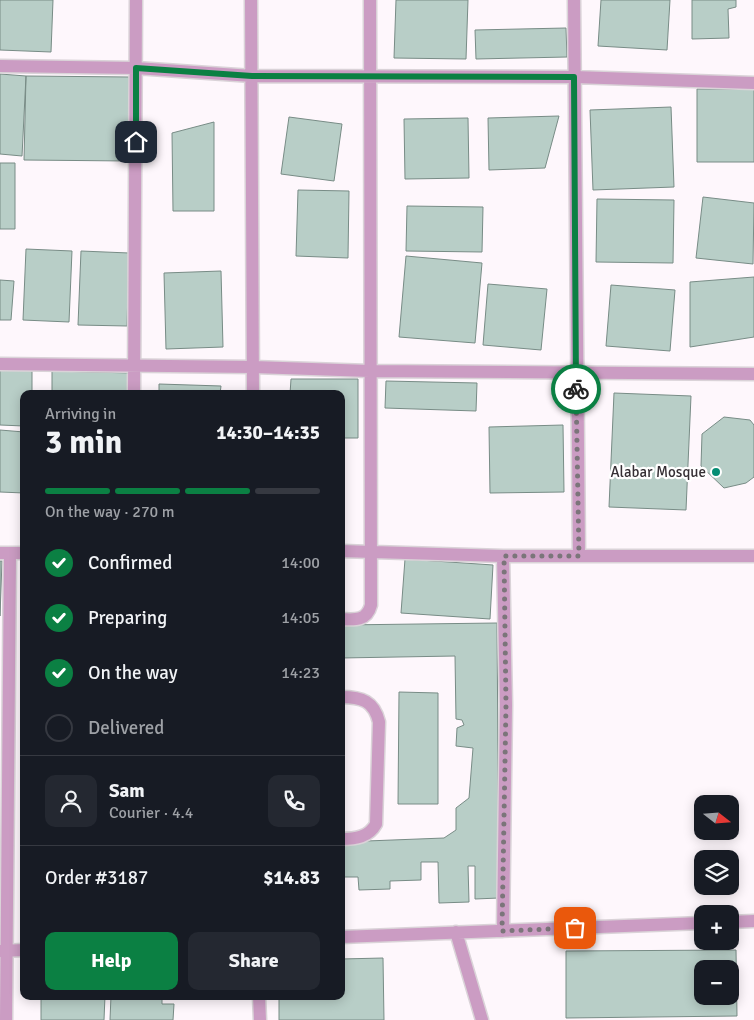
<!DOCTYPE html>
<html lang="en">
<head>
<meta charset="utf-8">
<style>
	body { margin:0; font-family:Signika,sans-serif; background:#242831; color:#f1f3f6; height:100vh; display:flex; flex-direction:column; font-size:19px; white-space:nowrap }
	* { box-sizing:border-box; margin:0 }
	p { font-size:16px; color:#9ea1a6 }
	.icon { flex:none; width:28px; height:28px; fill:none; stroke:currentColor; stroke-width:2; stroke-linecap:round; stroke-linejoin:round }
	.map { position:relative; flex:1; overflow:hidden }
	.sheet { position:absolute; left:20px; top:390px; width:325px; height:610px; display:flex; flex-direction:column; background:#171b24; border-radius:10px; box-shadow:0 2px 12px #0003 }
	.sheet>* { flex:none }
	.needle { width:32px; rotate:107deg }
	.tools { position:absolute; left:694px; top:795px; display:grid; gap:10px }
	.tools a { display:grid; place-items:center; width:45px; height:45px; border-radius:10px; background:#171b24; box-shadow:0 2px 12px #0003; font-size:25px }
	.pin { position:absolute; display:grid; place-items:center; width:42px; height:42px; color:#fff; margin:-21px; border-radius:10px; box-shadow:0 2px 8px #0006 }
	.courier { position:absolute; display:grid; place-items:center; width:50px; height:50px; margin:-25px; border:4px solid #0b8043; border-radius:50%; background:#fff; color:#222; box-shadow:0 1px 6px #0007 }
	.summary em { font-style:normal; font-weight:700 }
	.summary div { display:flex; flex-direction:column-reverse }
	.summary { display:flex; align-items:center; justify-content:space-between; height:85px; padding:0 25px }
	h1 { font-size:32px; font-weight:700; line-height:38px }
	.bar { display:grid; grid-template-columns:repeat(4,1fr); gap:8px 5px; align-content:center; height:60px; padding:0 25px }
	.bar i { height:6px; border-radius:4px; background:#363941 }
	.bar .selected { background:#0b8043 }
	.bar p { grid-column:span 4 }
	.line { display:flex; align-items:center; gap:12px; padding:0 25px; border-top:1px solid #363941 }
	.line div { flex:1 }
	.round { display:grid; place-items:center; flex:none; width:52px; height:52px; border-radius:10px; background:#242831 }
	ol { padding:0 25px; list-style:none }
	li { display:flex; align-items:center; gap:15px; height:55px }
	li p { margin-inline-start:auto }
	li .icon { padding:5px; border-radius:50%; background:#0b8043; color:#fff; stroke-width:4 }
	li:last-child { color:#9ea1a6 }
	li i { width:28px; height:28px; border:2px solid #363941; border-radius:50% }
	.button { display:flex; gap:10px; margin-top:auto; padding:10px 25px }
	.button a { flex:1; height:58px; border-radius:10px; background:#0b8043; color:#fff; font-size:20px; font-weight:700; line-height:58px; text-align:center }
	.button a+a { background:#242831; color:#f1f3f6 }
	.map>svg:first-child { display:block }
	.building { fill:#b8cec7; stroke:#788c86; fill-rule:evenodd }
	.lines { fill:none; stroke-linecap:round; stroke-linejoin:round }
	.street-casing { stroke:#dad3d8; stroke-width:15 }
	.street { stroke:#cb9cc3; stroke-width:12 }
	.done { stroke:#7b757a; stroke-width:5; stroke-dasharray:0 9 }
	.route { stroke:#0b8043; stroke-width:6 }
	.poi-dot { fill:#058d74; stroke:#fff; stroke-width:2 }
	.labels { text-anchor:middle; dominant-baseline:central; stroke-width:4.5; stroke-linejoin:round; paint-order:stroke }
	.poi-label { font-size:15px; fill:#352f34; stroke:#fff; text-anchor:end }
</style>
</head>
<body>
<div class="map">
<svg width="754" height="1020" viewBox="0 0 754 1020">
	<rect width="100%" height="100%" fill="#fef7fc"/>
	<!-- building -->
	<path class="building" d="M0,0h53l-2,52 -51,-2z
		M396,0h72l-2,59 -72,-1z
		M601,0h69l-3,50 -69,-4z
		M692,0h44v7l-8,2 1,29 -37,1z
		M566,28l1,29 -91,2 -1,-29z
		M0,74l26,2 -4,80 -22,-2z
		M26,76l103,1 -1,84 -104,-1z
		M697,89h57v73h-57z
		M671,107l3,80 -81,3 -3,-80z
		M559,116l-14,52 -56,2 -1,-52z
		M289,117l53,7 -8,57 -53,-7z
		M468,118l1,60 -64,1 -1,-60z
		M214,122v89h-41l-1,-78z
		M0,163h15v66h-15z
		M298,190l51,1 -1,67 -52,-2z
		M703,197l51,6 -1,61 -57,-6z
		M597,199l77,1 -1,63 -77,-1z
		M407,206l76,1 -1,45 -76,-1z
		M26,249l46,2 -3,71 -46,-2z
		M81,251l48,2 -2,73 -49,-1z
		M406,256l76,7 -7,80 -76,-6z
		M221,271l2,76 -57,2 -2,-76z
		M754,277v60l-64,10v-65z
		M0,280l14,1 -3,39h-11z
		M488,284l59,5 -6,61 -58,-5z
		M611,285l64,5 -5,61 -64,-5z
		M0,369l32,1v24h-8v32l-24,-1z
		M52,371l80,2 -1,21h-79z
		M291,379h67v59h-17v-44h-51z
		M386,381l91,2 -1,28 -91,-3z
		M159,384l62,2 -1,8h-61z
		M614,393l77,3 -5,114 -77,-3z
		M724,417l26,3 4,5v52l-8,6 -22,5 -23,-22 1,-32z
		M563,425l1,67 -74,1 -1,-66z
		M0,430l24,2v61l-24,-1z
		M405,559l88,6 -3,54 -89,-6z
		M0,561h2l-2,55z
		M497,623l2,275 -24,1v-33h-7l1,36 -30,1 -1,-41h-17v18l-31,1v8l-31,1 -1,-13h-17v-35l103,-4 12,-8v-22l13,-10 4,-50 -17,-2 1,-18 7,-3 -2,-5 -6,-1 -1,-63 -114,2v-33z
		M399,692l39,1v111h-40z
		M736,950l1,66 -171,2v-67zM702,969h28v27h-28z
		M383,958l1,62h-105v-24h62v-37z
		M41,996h64l-1,24h-63z
		M111,996h51v8h12l-1,16h-63z"/>
	<g class="lines">
		<!-- street casing -->
		<g class="street-casing">
			<path id="street" d="M251,0l2,394
				M574,0l5,556
				M0,66l136,2 116,8 322,1 180,6
				M0,364l253,3 116,4 385,3
				M134,394l2,-394
				M341,551l162,5h251
				M0,553h24
				M341,619c14,1 26,2 30,-14l-1,-605
				M341,697c21,0 33,4 38,25l-3,102c-7,13 -20,15 -35,15
				M730,922l24,-1
				M503,931l3,-226 -3,-149
				M456,932l26,88
				M341,937l361,-14
				M0,951l24,-1
				M259,996l1,24
				M6,1020l4,-467"/>
		</g>
		<!-- street -->
		<use href="#street" class="street"/>
	</g>
	<g class="lines">
		<!-- done -->
		<path class="done" d="M575,928l-73,3 4,-226 -2,-149h75l-3,-167"/>
		<!-- route -->
		<path class="route" d="M136,142v-74l116,8 322,1 2,312"/>
	</g>
	<!-- markers -->
	<circle class="poi-dot" cx="716" cy="472" r="5"/>
	<g class="labels">
		<!-- poi labels -->
		<g class="poi-label">
			<text x="706" y="472">Alabar Mosque</text>
		</g>
	</g>
</svg>
<div class="tools">
<a><svg class="needle" viewBox="-14 -14 28 28"><path d="M0-13l5 13h-10z" fill="#e53935"/><path d="M0 13l5-13h-10z" fill="#9ea1a6"/></svg></a>
<a><svg class="icon" aria-label="layers" viewBox="0 0 24 24"><path d="M12 4l9 5-9 5-9-5zM3 14l9 5 9-5"/></svg></a>
<a>+</a>
<a>−</a>
</div>
<div class="pin" style="left:575px;top:928px;background:#ea580c"><svg class="icon" aria-label="bag" viewBox="0 0 24 24"><path d="M5 8h14l-1 12H6zM9 8a3 3 0 0 1 6 0"/></svg></div>
<div class="pin" style="left:136px;top:142px;background:#1f2937"><svg class="icon" aria-label="home" viewBox="0 0 24 24"><path d="M3 11l9-7 9 7M6 9v11h12V9"/></svg></div>
<div class="courier" style="left:576px;top:389px"><svg class="icon" aria-label="bike" viewBox="0 0 24 24"><circle cx="6" cy="16" r="4"/><circle cx="18" cy="16" r="4"/><path d="M6 16l4-8h5l3 8M10 8l3 8H6M13 5h3"/></svg></div>
<section class="sheet">
<div class="summary"><div><h1>3 min</h1><p>Arriving in</p></div><em>14:30–14:35</em></div>
<div class="bar"><i class="selected"></i><i class="selected"></i><i class="selected"></i><i></i><p>On the way · 270 m</p></div>
<ol>
<li><svg class="icon" aria-label="check" viewBox="0 0 24 24"><path d="M5 12l5 5 9-10"/></svg>Confirmed<p>14:00</p></li>
<li><svg class="icon" aria-label="check" viewBox="0 0 24 24"><path d="M5 12l5 5 9-10"/></svg>Preparing<p>14:05</p></li>
<li><svg class="icon" aria-label="check" viewBox="0 0 24 24"><path d="M5 12l5 5 9-10"/></svg>On the way<p>14:23</p></li>
<li><i></i>Delivered</li>
</ol>
<div class="line" style="height:90px"><a class="round"><svg class="icon" aria-label="person" viewBox="0 0 24 24"><circle cx="12" cy="8" r="4"/><path d="M4 21q1-7 8-7t8 7"/></svg></a><div><b>Sam</b><p>Courier · 4.4</p></div><a class="round"><svg class="icon" aria-label="phone" viewBox="0 0 24 24"><path d="M5 4h4l2 5-3 2q2 4 5 5l2-3 5 2v4C11 20 4 13 5 4z"/></svg></a></div>
<div class="line" style="height:65px"><div>Order #3187</div><b>$14.83</b></div>
<div class="button"><a>Help</a><a>Share</a></div>
</section>
</div>
</body>
</html>
